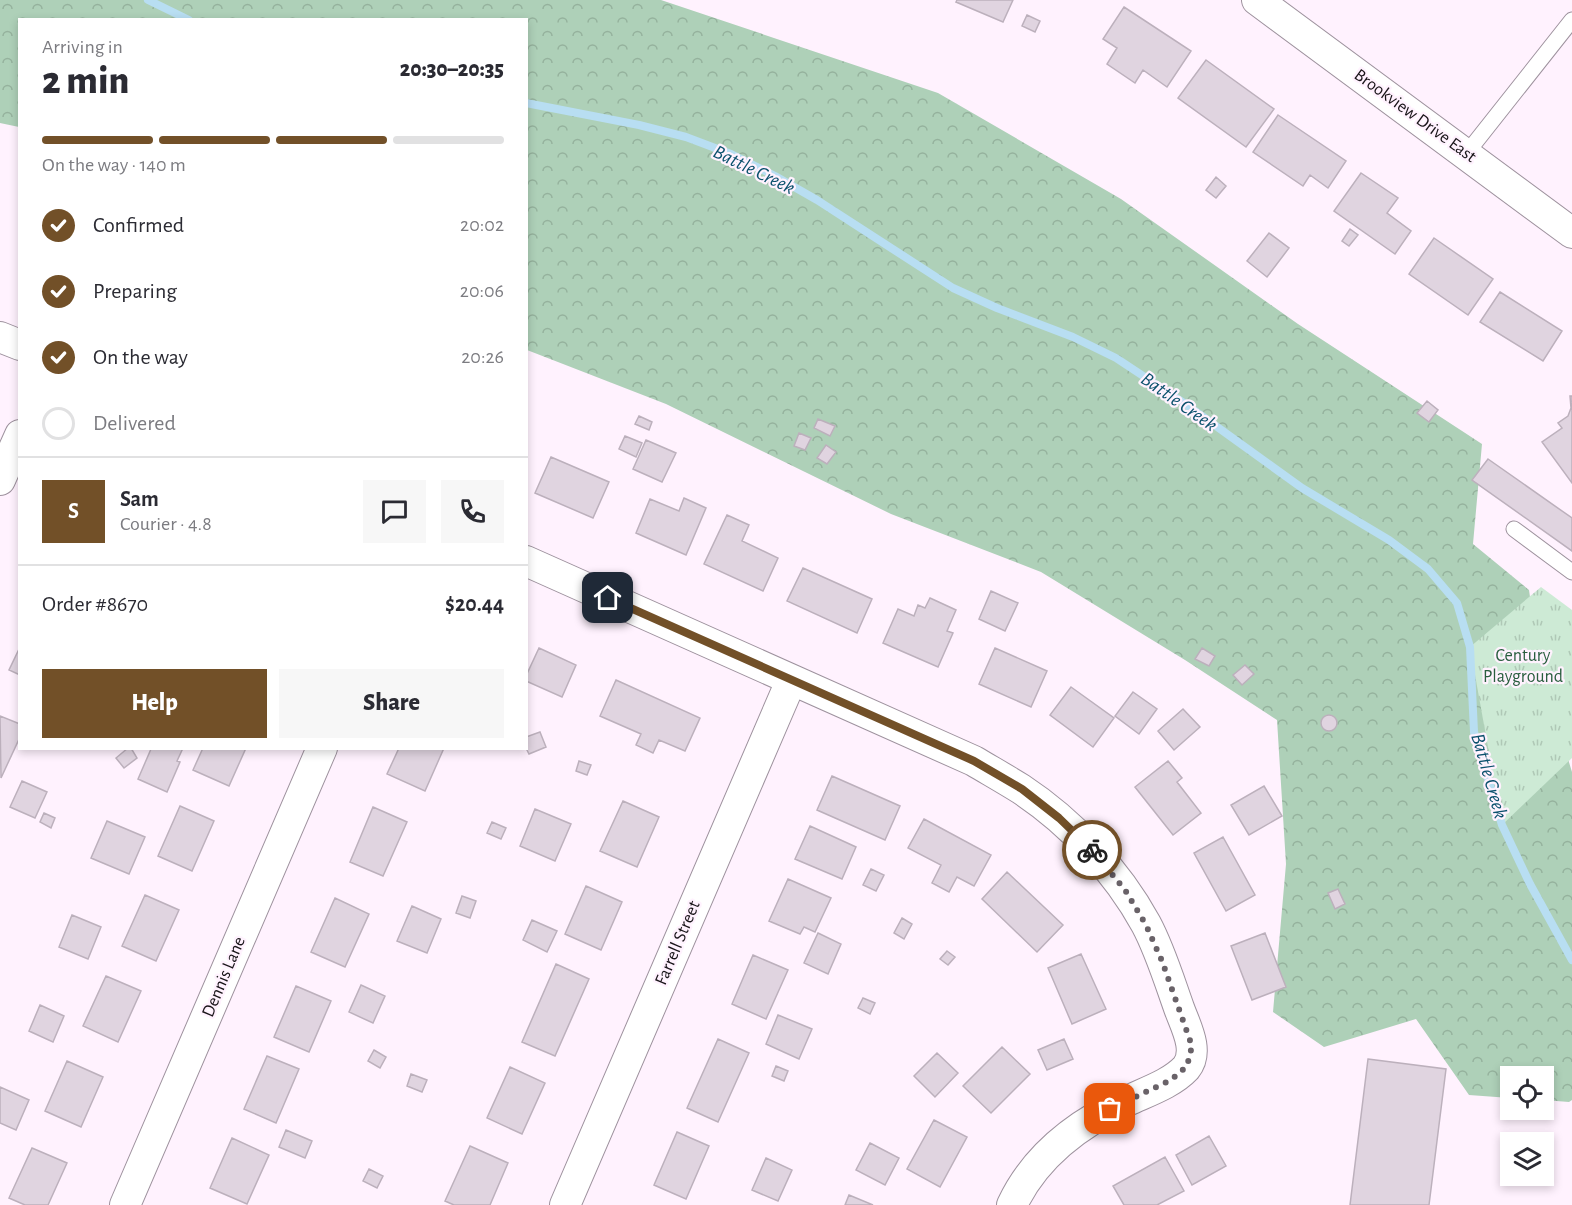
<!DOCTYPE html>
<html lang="en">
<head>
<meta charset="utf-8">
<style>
	body { margin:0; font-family:"Alegreya Sans",sans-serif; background:#f7f7f7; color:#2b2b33; height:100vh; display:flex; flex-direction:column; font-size:22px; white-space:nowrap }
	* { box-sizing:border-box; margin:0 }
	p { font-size:20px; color:#7c7c81 }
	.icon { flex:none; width:33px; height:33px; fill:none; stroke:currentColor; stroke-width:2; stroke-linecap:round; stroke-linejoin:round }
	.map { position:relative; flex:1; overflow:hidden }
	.details { position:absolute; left:18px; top:18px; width:510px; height:732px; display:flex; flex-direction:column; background:#fff; border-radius:0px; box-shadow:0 3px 9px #0003 }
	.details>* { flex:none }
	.tools { position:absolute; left:1500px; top:1066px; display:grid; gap:12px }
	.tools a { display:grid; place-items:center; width:54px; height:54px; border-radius:0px; background:#fff; box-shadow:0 3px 9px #0003; font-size:30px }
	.pin { position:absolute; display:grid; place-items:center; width:51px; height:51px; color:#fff; margin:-26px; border-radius:12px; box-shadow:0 3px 9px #0006 }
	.courier { position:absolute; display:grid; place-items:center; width:60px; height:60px; margin:-30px; border:4px solid #725028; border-radius:50%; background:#fff; color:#222; box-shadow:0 2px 8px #0007 }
	.headline em { font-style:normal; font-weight:800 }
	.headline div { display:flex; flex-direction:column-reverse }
	.headline { display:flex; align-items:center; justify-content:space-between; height:102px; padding:0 24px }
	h1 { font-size:39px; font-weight:800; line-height:45px }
	.bar { display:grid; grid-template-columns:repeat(4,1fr); gap:9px 6px; align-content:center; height:72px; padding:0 24px }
	.bar i { height:8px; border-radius:4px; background:#e1e1e2 }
	.bar .on { background:#725028 }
	.bar p { grid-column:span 4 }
	.line { display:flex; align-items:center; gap:15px; padding:0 24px; border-top:2px solid #e1e1e2 }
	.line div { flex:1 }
	.round { display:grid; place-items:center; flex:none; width:63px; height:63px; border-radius:0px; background:#f7f7f7 }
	ol { padding:0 24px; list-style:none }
	li { display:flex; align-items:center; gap:18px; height:66px }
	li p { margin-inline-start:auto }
	li .icon { padding:6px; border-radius:50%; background:#725028; color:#fff; stroke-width:4 }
	li:last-child { color:#7c7c81 }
	li i { width:33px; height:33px; border:3px solid #e1e1e2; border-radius:50% }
	.cta { display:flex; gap:12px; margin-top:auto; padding:12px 24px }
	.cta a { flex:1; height:69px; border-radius:0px; background:#725028; color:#fff; font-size:24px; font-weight:800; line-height:69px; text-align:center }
	.cta a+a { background:#f7f7f7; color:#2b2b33 }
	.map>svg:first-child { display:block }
	.forest { fill:url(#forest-crowns) }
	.park { fill:url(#park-tufts) }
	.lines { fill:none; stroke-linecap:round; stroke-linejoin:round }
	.stream { stroke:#b8def2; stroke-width:8 }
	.building { fill:#e0d4e0; stroke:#bcb0bc; stroke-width:1.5 }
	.service-casing { stroke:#9e929e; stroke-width:17 }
	.minor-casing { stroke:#9e929e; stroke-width:32 }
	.service { stroke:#fff; stroke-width:15 }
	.minor { stroke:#fff; stroke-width:30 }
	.done { stroke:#696268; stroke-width:6; stroke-dasharray:0 10.8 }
	.route { stroke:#725028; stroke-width:8 }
	.labels { text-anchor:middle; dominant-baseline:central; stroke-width:4.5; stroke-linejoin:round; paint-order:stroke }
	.street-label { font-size:18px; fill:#181418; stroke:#fff2fe }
	.park-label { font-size:18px; fill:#295e3e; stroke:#fff2fe }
	.water-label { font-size:20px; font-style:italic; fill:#0b516d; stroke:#fff2fe }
</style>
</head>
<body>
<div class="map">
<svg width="1572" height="1205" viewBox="0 0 1572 1205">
	<defs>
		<pattern id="forest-crowns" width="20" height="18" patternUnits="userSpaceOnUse" patternTransform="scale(1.5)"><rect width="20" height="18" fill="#aed0b8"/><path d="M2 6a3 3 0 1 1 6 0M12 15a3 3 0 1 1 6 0" fill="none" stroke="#95b29d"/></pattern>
		<pattern id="park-tufts" width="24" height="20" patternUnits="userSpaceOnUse" patternTransform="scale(1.5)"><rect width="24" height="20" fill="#cdead5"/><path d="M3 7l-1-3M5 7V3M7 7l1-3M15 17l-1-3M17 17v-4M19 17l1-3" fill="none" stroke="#afc8b6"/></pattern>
	</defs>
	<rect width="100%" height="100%" fill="#fff2fe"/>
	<!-- forest -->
	<path class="forest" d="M0,0h661l277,93 183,106 177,125 184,120 -9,100 56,46 11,78 32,104v328l-3,2 -25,-2v-23h-34v21l-41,-3 -53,-76 -92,28 -51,-35 13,-148 -9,-144 -92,-60 -144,-88 -150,-58 -225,-110 -139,-54 -1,-330h-506l-1,107 -19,-4z"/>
	<!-- park -->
	<path class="park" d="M1541,587l31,23v148l-70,67 -32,-178z"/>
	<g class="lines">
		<!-- stream -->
		<path class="stream" d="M148,0l41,20
			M526,103l113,22 47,12 45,17 44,22 42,24 136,88 44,20 76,29 43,21 68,45 118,85 87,52 39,29 29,34 13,44 4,85 28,93 28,59 42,76"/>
	</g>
	<!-- building -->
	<path class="building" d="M957,0h56l-10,22 -47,-20z
		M1124,7l67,44 -24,36 -24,-17 -8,13 -28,-19 10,-16 -14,-9z
		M1027,15l13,6 -5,11 -13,-6z
		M1206,60l68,49 -28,38 -68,-49z
		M1278,115l68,46 -18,27 -18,-13 -7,11 -50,-34z
		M1361,173l37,25 -11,15 24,18 -16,23 -61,-43z
		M1216,177l10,9 -10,12 -10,-8z
		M1350,229l8,6 -9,11 -7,-5z
		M1269,233l20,15 -22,29 -20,-16z
		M1434,238l59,41 -25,36 -59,-41z
		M1500,292l62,39 -19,30 -63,-39z
		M1570,396h2v87l-30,-41 20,-14 -4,-5 10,-7 3,-8z
		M1427,401l11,9 -9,12 -12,-9z
		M639,416l13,6 -3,8 -14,-6z
		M818,419l17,7 -5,10 -16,-8z
		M799,433l12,5 -6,12 -11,-4z
		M625,436l17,7 -6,14 -17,-8z
		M646,440l30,13 -14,29 -29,-13z
		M826,445l10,7 -9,12 -10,-6z
		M551,457l58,25 -16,36 -58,-25z
		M1488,459l84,59v33l-100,-71z
		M684,498l22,10 -20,47 -50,-22 14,-34 29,12z
		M727,515l22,10 -7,16 36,17 -15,33 -59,-27z
		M803,568l69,31 -15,34 -70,-32z
		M991,591l27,12 -13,28 -26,-12z
		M930,598l26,12 -9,21 6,2 -15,34 -55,-24 15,-34 16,7 4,-11 7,3z
		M20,647v28l-11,-5z
		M539,648l37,17 -14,32 -36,-16v-5z
		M995,648l52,23 -16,36 -52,-23z
		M1202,648l13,8 -6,10 -14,-7z
		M1245,665l9,9 -12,11 -9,-10z
		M616,680l84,38 -15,33 -26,-11 -6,13 -17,-8 5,-11 -41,-18z
		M1071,687l43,31 -21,29 -43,-32z
		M1133,692l24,17 -18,25 -24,-18z
		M1183,709l17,18 -26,23 -16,-19z
		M1321 723a8 8 0 1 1 16 0a8 8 0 1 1-16 0Z
		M0,716l20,8v13l-19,41z
		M540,732l6,15 -17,7 -3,-6v-11z
		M128,748h3l6,10 -13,10 -8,-10z
		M153,748h30l-6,13 3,1 -13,30 -29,-13 13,-30z
		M203,748h43l-17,38 -36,-16z
		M399,748h45l-19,43 -38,-17z
		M579,761l12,4 -4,10 -11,-4z
		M1168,761l14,17 -5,4 24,31 -28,22 -38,-48z
		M832,776l68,30 -15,34 -68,-30z
		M22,781l25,11 -12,26 -25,-11z
		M1264,786l18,30 -33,19 -18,-30z
		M623,801l36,16 -22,50 -37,-16z
		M180,806l34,15 -22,50 -34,-15z
		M373,807l34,15 -24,54 -33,-14z
		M535,809l36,15 -16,37 -35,-15z
		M44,813l11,5 -4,10 -11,-6z
		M924,819l67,36 -17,31 -17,-9 -8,15 -17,-9 9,-18 -33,-17z
		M107,821l38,16 -16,37 -38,-16z
		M492,822l14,6 -5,11 -14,-6z
		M810,826l46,21 -14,32 -47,-20z
		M1223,837l32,58 -29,16 -32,-58z
		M871,869l13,6 -8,16 -13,-6z
		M1007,872l56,53 -26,27 -55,-53z
		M788,879l43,19 -16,34 -11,-5 -4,7 -31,-13z
		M586,886l36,16 -21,48 -36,-16z
		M1338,889l7,15 -10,5 -7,-16z
		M145,895l34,15 -23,51 -34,-15z
		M462,896l14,5 -6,17 -14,-5z
		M335,898l34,16 -24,53 -34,-15z
		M412,906l29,13 -14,34 -30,-12z
		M72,915l29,12 -13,32 -29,-12z
		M902,918l10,6 -8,15 -10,-6z
		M532,920l25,11 -10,21 -24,-12z
		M818,933l23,11 -13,30 -24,-11z
		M1265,933l21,54 -34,13 -21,-54z
		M947,951l8,6 -7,8 -8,-6z
		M1081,954l25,55 -34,15 -24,-56z
		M753,955l35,15 -22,49 -34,-15z
		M556,964l33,15 -34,77 -33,-14z
		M106,976l35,15 -23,51 -35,-16z
		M361,985l24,11 -12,27 -24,-11z
		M296,986l35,15 -22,51 -35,-15z
		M863,998l12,5 -5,11 -12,-6z
		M40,1005l24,11 -11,26 -24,-11z
		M778,1015l34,14 -13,30 -33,-15z
		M718,1039l31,14 -31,69 -31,-14z
		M1064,1039l9,20 -26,11 -9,-20z
		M1002,1047l28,27 -39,39 -28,-27z
		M374,1050l12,7 -6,11 -12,-7z
		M937,1053l21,20 -23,24 -21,-21z
		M267,1056l32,13 -23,54 -32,-14z
		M1368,1059l78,10 -17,136h-79z
		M67,1061l36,16 -22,50 -36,-16z
		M776,1066l12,5 -4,10 -12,-5z
		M510,1067l35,16 -23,51 -35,-16z
		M411,1074l16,6 -5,12 -15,-6z
		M0,1087l29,13 -13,30 -16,-7z
		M934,1120l33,17 -27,50 -33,-18z
		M286,1130l26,11 -7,17 -26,-11z
		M677,1132l32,14 -23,53 -32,-14z
		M1209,1136l17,30 -34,19 -16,-30z
		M232,1138l37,17 -22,49 -37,-16z
		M870,1143l29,15 -14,27 -29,-15z
		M470,1146l38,17 -18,42h-36l-9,-4z
		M32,1148l35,15 -19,42h-23l-16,-7z
		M1165,1157l19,34 -27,14h-33l-11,-19z
		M766,1158l26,12 -14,31 -26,-11z
		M369,1169l14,7 -6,12 -14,-7z
		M849,1195l24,10h-28z"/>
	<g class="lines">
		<!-- service casing -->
		<g class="service-casing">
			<path id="service" d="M1466,154l106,-134
				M1514,529l58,43"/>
		</g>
		<!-- minor casing -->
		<g class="minor-casing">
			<path id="minor" d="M1257,0l315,233
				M0,337l20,8
				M0,480l20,-45
				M526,561l448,200c15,9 31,18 47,28 50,33 96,82 125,135 14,26 23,56 33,84 6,17 21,43 7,60 -15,16 -40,24 -59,33 -48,22 -92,55 -115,104
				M125,1205l197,-457
				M565,1205l226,-524"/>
		</g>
		<!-- service -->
		<use href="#service" class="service"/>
		<!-- minor -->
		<use href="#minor" class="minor"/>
	</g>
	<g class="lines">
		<!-- done -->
		<path class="done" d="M1092,850l33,40 21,35 16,36 30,85 -5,20 -16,14 -61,29"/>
		<!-- route -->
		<path class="route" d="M608,598l366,163 48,28 37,29 33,32"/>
	</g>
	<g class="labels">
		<!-- street labels -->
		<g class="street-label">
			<text transform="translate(1415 116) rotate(36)">Brookview Drive East</text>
			<text transform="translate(678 943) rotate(-67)">Farrell Street</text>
			<text transform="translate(224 977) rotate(-67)">Dennis Lane</text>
		</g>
		<!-- park labels -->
		<g class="park-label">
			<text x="1523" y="656">Century<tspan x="1523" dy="21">Playground</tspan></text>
		</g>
		<!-- water labels -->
		<g class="water-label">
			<text transform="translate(754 170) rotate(26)">Battle Creek</text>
			<text transform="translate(1179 402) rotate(35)">Battle Creek</text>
			<text transform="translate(1489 776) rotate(74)">Battle Creek</text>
		</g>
	</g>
</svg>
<div class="tools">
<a><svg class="icon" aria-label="locate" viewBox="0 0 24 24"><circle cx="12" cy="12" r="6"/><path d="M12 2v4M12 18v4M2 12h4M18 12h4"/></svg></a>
<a><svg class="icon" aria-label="layers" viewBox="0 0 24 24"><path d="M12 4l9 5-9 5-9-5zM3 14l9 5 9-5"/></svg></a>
</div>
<div class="pin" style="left:1110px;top:1109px;background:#ea580c"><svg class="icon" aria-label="bag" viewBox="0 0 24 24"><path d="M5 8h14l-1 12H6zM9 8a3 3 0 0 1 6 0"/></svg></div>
<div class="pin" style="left:608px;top:598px;background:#1f2937"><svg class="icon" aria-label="home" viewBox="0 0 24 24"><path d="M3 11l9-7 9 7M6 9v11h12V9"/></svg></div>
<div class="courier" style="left:1092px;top:850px"><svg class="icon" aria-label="bike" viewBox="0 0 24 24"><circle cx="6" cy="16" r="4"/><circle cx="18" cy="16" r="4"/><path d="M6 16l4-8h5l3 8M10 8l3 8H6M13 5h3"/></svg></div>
<section class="details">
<div class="headline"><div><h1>2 min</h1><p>Arriving in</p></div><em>20:30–20:35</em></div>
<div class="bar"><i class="on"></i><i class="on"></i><i class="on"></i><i></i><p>On the way · 140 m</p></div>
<ol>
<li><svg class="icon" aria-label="check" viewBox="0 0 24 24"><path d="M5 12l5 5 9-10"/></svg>Confirmed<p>20:02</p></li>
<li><svg class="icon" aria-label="check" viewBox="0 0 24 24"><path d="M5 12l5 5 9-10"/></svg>Preparing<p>20:06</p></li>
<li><svg class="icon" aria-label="check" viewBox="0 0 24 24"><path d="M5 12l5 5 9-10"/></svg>On the way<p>20:26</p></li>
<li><i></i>Delivered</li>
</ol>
<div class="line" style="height:108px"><b class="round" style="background:#725028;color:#fff">S</b><div><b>Sam</b><p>Courier · 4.8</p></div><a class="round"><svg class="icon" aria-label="chat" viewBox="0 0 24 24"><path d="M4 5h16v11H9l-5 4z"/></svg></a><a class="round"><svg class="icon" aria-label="phone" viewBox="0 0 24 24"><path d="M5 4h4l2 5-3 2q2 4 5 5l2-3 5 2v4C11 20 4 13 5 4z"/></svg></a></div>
<div class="line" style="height:78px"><div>Order #8670</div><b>$20.44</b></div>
<div class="cta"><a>Help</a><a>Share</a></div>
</section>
</div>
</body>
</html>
